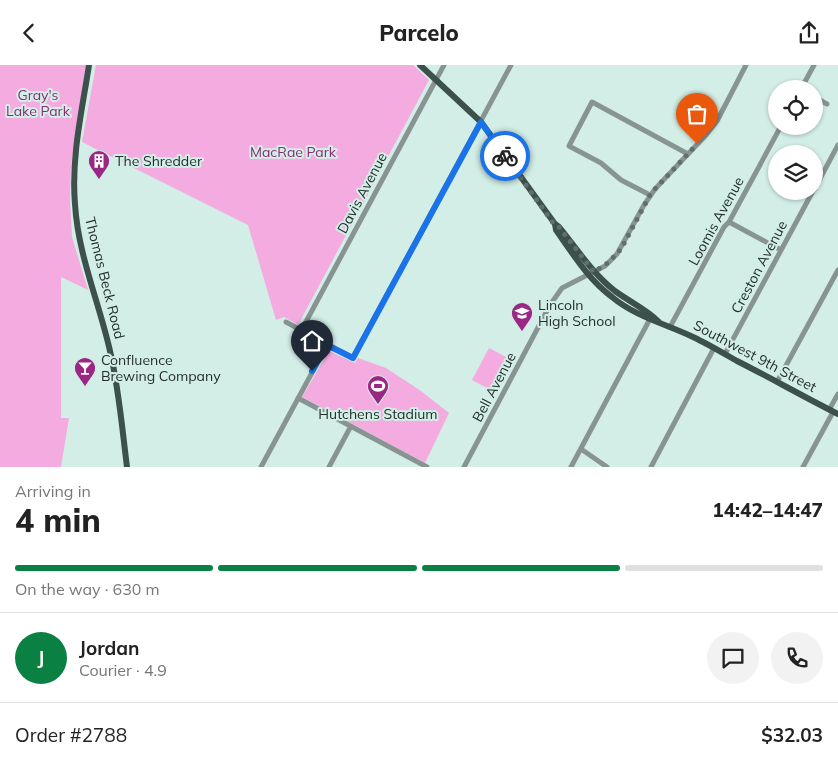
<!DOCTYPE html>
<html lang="en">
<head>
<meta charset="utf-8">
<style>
	body { margin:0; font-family:Mulish,sans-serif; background:#f2f2f2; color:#222; height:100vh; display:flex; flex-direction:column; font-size:19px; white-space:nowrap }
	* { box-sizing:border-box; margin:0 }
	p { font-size:16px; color:#767676 }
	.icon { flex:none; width:28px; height:28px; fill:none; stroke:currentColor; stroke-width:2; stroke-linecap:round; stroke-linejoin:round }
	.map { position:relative; height:402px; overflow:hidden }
	.panel { display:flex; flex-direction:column; background:#fff; flex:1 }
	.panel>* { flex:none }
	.fabs { position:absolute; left:768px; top:15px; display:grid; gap:10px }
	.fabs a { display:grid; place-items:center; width:55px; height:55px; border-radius:50%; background:#fff; box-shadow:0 1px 4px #0004; font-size:25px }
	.pin { position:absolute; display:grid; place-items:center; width:42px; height:42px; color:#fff; margin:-51px -21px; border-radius:50% 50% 50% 0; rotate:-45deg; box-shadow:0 0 5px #0007 }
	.pin .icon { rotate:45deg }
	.courier { position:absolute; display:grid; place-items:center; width:50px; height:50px; margin:-25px; border:4px solid #1a73e8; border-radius:50%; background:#fff; color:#222; box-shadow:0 1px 6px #0007 }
	.summary em { font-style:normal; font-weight:800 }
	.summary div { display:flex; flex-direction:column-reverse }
	.summary { display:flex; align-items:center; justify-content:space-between; height:85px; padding:0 15px }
	h1 { font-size:32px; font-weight:800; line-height:38px }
	.bar { display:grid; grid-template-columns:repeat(4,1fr); gap:8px 5px; align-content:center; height:60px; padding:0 15px }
	.bar i { height:6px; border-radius:4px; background:#e0e0e0 }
	.bar .selected { background:#0b8043 }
	.bar p { grid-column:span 4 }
	.line { display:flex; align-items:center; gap:12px; padding:0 15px; border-top:1px solid #e0e0e0 }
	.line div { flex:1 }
	.round { display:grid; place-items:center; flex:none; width:52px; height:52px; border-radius:26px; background:#f2f2f2 }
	header { display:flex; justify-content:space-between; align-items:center; height:65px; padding:0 15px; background:#fff; font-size:22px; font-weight:800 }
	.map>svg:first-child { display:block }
	.green { fill:#f4ace0 }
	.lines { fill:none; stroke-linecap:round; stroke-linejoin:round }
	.minor { stroke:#889491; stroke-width:5 }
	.major { stroke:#3d514c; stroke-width:6 }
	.done { stroke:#60716c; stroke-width:5; stroke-dasharray:0 9 }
	.route { stroke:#1a73e8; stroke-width:6 }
	.labels { text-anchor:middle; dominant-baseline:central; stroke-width:4; stroke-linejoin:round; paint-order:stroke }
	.park-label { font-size:14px; fill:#862f73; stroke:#d2eee6 }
	.poi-label { font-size:14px; fill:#232e2b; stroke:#d2eee6; text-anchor:start }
	.street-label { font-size:14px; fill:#232e2b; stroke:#d2eee6 }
</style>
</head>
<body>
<header><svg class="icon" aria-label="back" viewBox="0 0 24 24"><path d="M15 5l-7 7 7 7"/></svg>Parcelo<svg class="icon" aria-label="share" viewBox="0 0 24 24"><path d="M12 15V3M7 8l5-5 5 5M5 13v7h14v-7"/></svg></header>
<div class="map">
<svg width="838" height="402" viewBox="0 0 838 402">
	<rect width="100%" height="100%" fill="#d2eee6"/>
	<!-- green -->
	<path class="green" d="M0,0h86l-15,101 -1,33 2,38 16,53 -27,-13v141h8l-8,49h-61z
		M96,0h317l16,15 -131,245 -14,-8 -8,3 -28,-95 -166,-83z
		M489,283l19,10 -17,32 -19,-10z
		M329,286l26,12 3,-5 28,10 35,23 28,22 -24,50 -123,-66z"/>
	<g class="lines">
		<!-- minor -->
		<path class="minor" d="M801,24l13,-24
			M814,32l13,7
			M814,125l24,-45
			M650,130l-29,-15 -20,-17 -32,-17 23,-44 96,52
			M729,157l52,28
			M286,257l67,36 158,-293
			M670,262l54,-100 5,-5 52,-96
			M301,266l143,-266
			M725,289l88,-163
			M777,317l61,-112
			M298,333l129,69
			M829,345l9,-16
			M581,384l26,18
			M261,402l66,-122
			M329,402l22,-41
			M464,402l86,-162 12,-17 43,-22 12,-12 27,-49 11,-16 51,-54 11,-14 29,-56
			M571,402l80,-150
			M651,402l63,-119
			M803,402l30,-55"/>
		<!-- major -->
		<path class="major" d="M89,0c-7,46 -18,92 -14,139 3,51 24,98 35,147 9,38 12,77 17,116
			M420,0l61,57 74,102 4,3c18,22 34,47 56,64 15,11 31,18 44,31
			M555,159l1,6c17,24 32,49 56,67 24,20 54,27 81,40 15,7 30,16 44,24 34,17 67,36 101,53"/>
	</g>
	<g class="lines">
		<!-- done -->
		<path class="done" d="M505,91l49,68 5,3 35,45 15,-10 12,-13 29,-54 5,-6 42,-45"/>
		<!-- route -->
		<path class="route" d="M312,306l15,-26 26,13 128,-236 24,34"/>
	</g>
	<!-- icons -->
	<defs>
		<g id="building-pin" transform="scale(1.125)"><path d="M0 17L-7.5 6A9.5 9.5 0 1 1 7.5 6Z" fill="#9a2783" stroke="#d2eee6"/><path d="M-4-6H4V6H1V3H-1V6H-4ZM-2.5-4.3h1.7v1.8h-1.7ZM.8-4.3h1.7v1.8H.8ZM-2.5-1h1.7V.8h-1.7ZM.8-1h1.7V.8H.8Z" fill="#fff"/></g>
		<g id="school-pin" transform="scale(1.125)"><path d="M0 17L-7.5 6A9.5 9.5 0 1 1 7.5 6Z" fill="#9a2783" stroke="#d2eee6"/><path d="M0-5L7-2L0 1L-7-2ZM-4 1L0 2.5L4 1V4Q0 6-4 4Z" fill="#fff"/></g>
		<g id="bar-pin" transform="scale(1.125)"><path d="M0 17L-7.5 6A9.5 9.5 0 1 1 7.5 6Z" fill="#9a2783" stroke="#d2eee6"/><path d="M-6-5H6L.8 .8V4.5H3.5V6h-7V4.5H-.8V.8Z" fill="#fff"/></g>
		<g id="stadium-pin" transform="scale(1.125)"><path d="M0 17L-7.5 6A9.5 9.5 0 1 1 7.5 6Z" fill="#9a2783" stroke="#d2eee6"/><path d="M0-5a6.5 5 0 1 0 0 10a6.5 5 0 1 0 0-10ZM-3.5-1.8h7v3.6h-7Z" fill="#fff"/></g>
	</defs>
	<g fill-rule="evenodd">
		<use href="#building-pin" x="99" y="96"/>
		<use href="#school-pin" x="522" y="248"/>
		<use href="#bar-pin" x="85" y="303"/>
		<use href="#stadium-pin" x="378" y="321"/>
	</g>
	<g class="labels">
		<!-- park labels -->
		<g class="park-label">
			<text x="38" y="30">Gray's<tspan x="38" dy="16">Lake Park</tspan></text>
			<text x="293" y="87">MacRae Park</text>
		</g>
		<!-- poi labels -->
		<g class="poi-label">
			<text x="115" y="96">The Shredder</text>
			<text x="538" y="240">Lincoln<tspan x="538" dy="16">High School</tspan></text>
			<text x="101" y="295">Confluence<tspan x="101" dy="16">Brewing Company</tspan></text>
			<text x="378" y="349" text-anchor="middle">Hutchens Stadium</text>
		</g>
		<!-- street labels -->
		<g class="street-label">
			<text transform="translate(362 128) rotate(-62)">Davis Avenue</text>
			<text transform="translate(716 156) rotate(-61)">Loomis Avenue</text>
			<text transform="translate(759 202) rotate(-62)">Creston Avenue</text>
			<text transform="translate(105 213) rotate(76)">Thomas Beck Road</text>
			<text transform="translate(755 291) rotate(28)">Southwest 9th Street</text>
			<text transform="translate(494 322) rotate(-62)">Bell Avenue</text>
		</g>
	</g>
</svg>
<div class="fabs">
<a><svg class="icon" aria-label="locate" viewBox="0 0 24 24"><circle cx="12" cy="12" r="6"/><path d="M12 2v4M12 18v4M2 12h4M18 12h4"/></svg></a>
<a><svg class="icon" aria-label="layers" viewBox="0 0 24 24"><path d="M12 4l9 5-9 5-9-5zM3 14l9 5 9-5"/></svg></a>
</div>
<div class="pin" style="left:697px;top:79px;background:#ea580c"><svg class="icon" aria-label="bag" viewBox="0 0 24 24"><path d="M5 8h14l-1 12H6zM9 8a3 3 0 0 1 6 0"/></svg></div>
<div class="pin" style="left:312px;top:306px;background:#1f2937"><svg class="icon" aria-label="home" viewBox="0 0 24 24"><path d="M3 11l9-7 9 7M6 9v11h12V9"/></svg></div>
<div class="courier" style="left:505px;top:91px"><svg class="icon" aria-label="bike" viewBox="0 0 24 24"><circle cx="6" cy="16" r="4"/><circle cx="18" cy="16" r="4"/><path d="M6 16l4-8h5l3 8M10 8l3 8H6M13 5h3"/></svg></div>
</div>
<section class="panel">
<div class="summary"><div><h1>4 min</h1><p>Arriving in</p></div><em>14:42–14:47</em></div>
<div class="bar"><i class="selected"></i><i class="selected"></i><i class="selected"></i><i></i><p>On the way · 630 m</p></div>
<div class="line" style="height:90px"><b class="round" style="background:#0b8043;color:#fff">J</b><div><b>Jordan</b><p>Courier · 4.9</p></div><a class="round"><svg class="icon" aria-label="chat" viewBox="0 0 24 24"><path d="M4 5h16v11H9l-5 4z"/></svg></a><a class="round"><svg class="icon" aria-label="phone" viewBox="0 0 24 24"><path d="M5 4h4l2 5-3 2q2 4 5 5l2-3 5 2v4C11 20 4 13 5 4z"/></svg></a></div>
<div class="line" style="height:65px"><div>Order #2788</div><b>$32.03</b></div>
</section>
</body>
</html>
